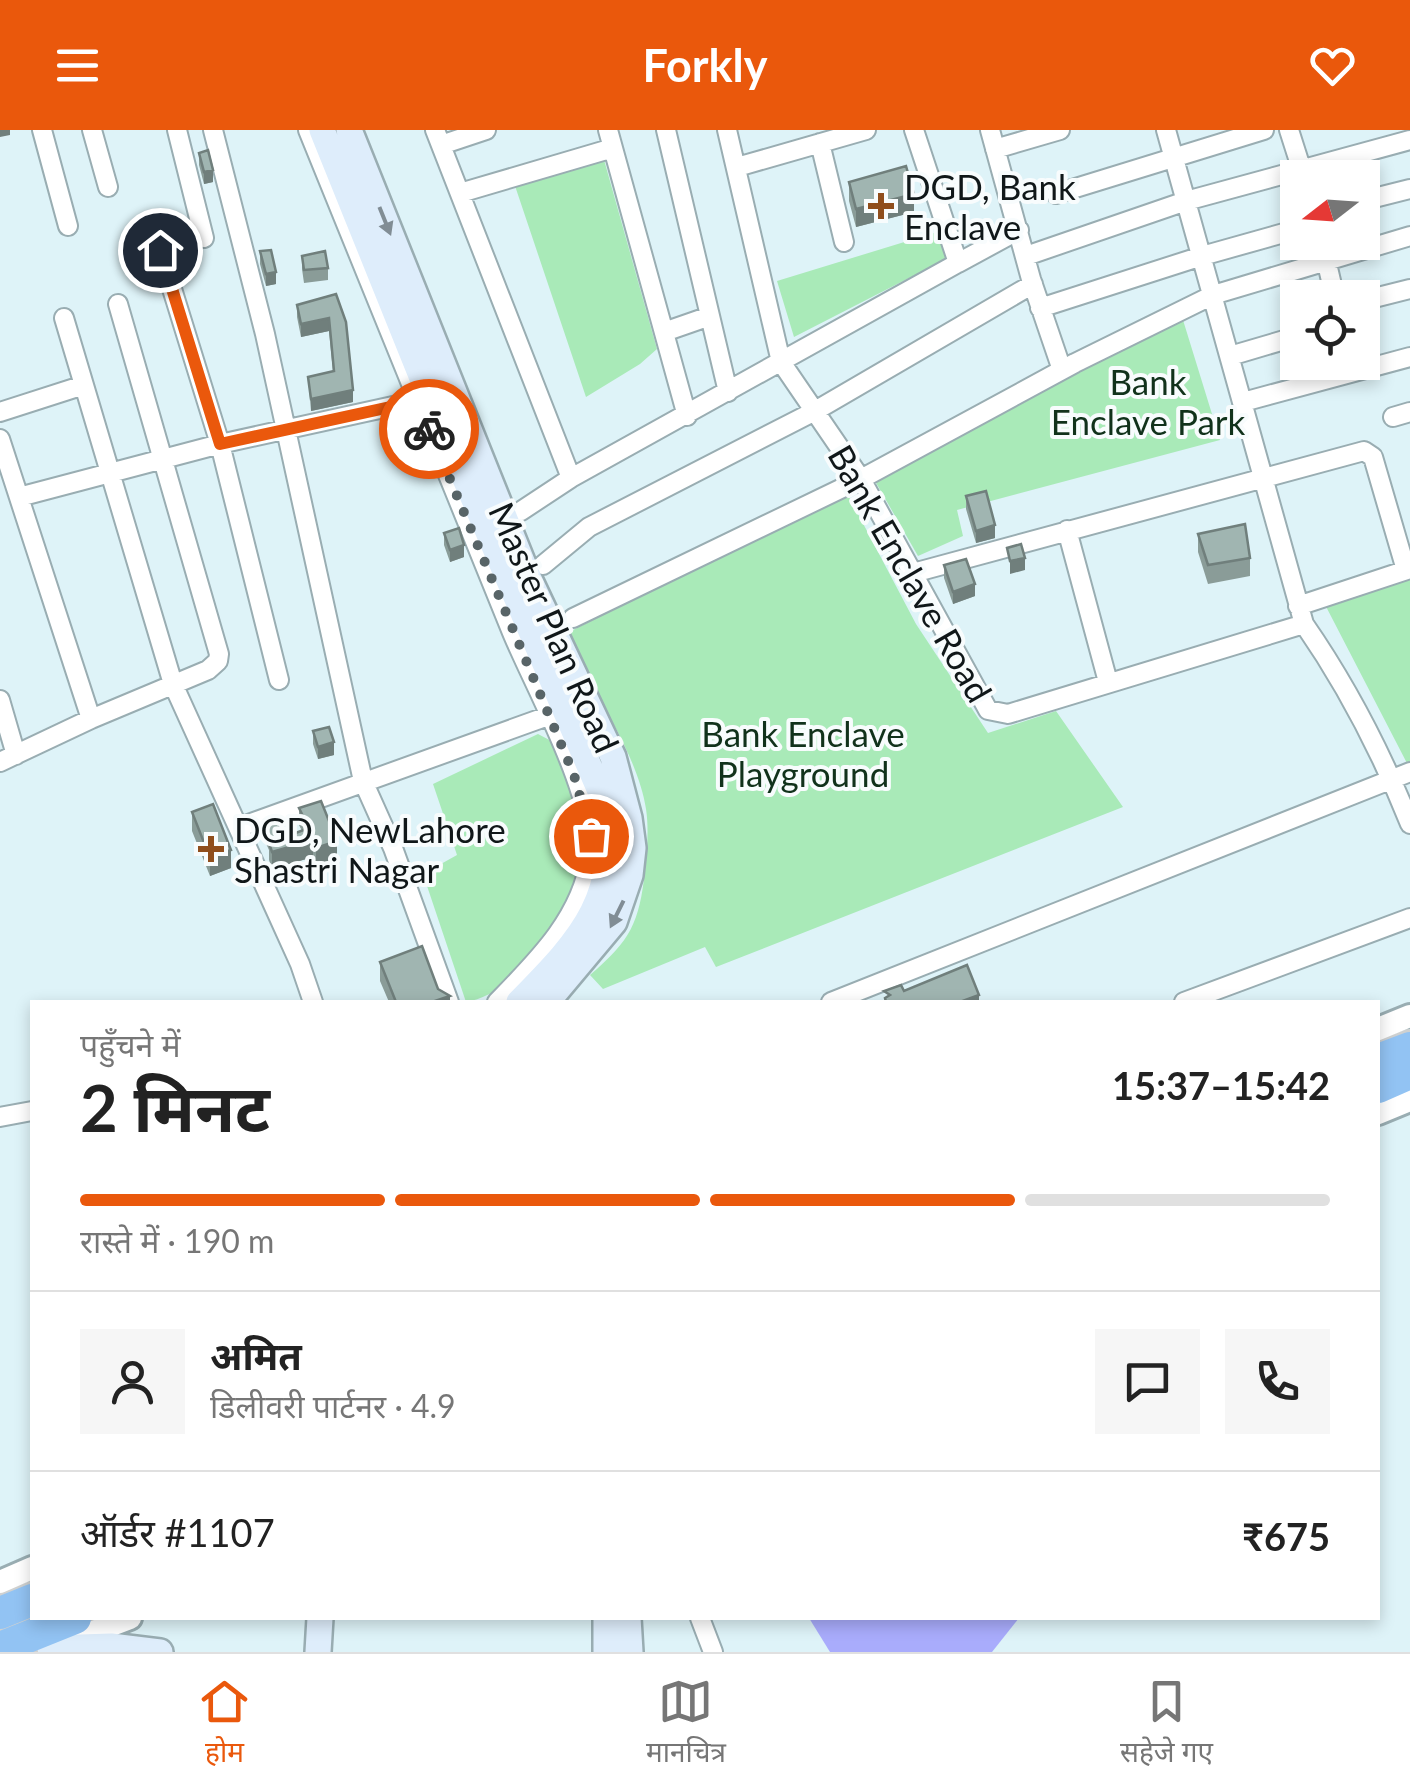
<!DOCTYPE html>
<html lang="hi">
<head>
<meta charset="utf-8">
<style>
	body { margin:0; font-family:Lato,"Noto Sans Devanagari",sans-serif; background:#f6f6f6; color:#222; height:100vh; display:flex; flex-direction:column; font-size:38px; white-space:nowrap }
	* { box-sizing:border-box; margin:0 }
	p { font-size:32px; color:#767676 }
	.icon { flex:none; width:55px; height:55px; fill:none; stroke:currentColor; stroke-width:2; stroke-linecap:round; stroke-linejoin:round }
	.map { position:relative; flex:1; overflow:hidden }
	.drawer { position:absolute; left:30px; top:870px; width:1350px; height:620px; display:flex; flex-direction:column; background:#fff; border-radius:0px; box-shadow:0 5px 15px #0003 }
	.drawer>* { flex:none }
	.needle { width:65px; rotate:253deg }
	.fabs { position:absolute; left:1280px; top:30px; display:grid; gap:20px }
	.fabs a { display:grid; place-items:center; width:100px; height:100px; border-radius:0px; background:#fff; box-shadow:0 5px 15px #0003; font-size:50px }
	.pin { position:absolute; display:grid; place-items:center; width:85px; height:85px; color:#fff; margin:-42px; border:5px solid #fff; border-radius:50%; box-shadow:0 2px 10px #0007 }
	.courier { position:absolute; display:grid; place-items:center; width:100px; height:100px; margin:-50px; border:8px solid #ea580c; border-radius:50%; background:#fff; color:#222; box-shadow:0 2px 12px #0007 }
	.head em { font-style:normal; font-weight:700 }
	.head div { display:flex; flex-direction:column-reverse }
	.head { display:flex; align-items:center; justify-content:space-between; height:170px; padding:0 50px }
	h1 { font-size:65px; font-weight:700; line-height:75px }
	.bar { display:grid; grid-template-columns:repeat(4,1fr); gap:15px 10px; align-content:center; height:120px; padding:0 50px }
	.bar i { height:12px; border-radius:8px; background:#e0e0e0 }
	.bar .on { background:#ea580c }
	.bar p { grid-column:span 4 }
	.line { display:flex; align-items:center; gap:25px; padding:0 50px; border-top:2px solid #e0e0e0 }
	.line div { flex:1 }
	.round { display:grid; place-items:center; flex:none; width:105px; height:105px; border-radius:0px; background:#f6f6f6 }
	header { display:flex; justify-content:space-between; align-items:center; height:130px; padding:0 50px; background:#ea580c; color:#fff; font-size:45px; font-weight:700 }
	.menu { display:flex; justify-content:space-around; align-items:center; height:140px; border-top:2px solid #e0e0e0; background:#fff; font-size:28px; color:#767676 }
	.menu a { display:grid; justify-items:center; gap:5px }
	.menu .on { color:#ea580c }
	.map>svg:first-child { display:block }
	.green { fill:#a9eab8 }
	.water { fill:#a9acfc }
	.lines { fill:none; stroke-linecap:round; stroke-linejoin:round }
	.minor-casing { stroke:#99adb2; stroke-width:22 }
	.tertiary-casing { stroke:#99adb2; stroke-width:28 }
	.secondary-casing { stroke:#99adb2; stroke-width:30 }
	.motorway-casing { stroke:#cfd1d1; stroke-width:38 }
	.minor { stroke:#fff; stroke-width:18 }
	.tertiary { stroke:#fff; stroke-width:22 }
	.secondary { stroke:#deedfb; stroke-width:25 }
	.motorway { stroke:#92c3f3; stroke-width:32 }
	.wall { fill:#8a9c98 }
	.shaded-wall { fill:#707f7c }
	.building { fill:#a0b5b1; stroke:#707f7c; stroke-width:2.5 }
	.oneway { fill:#818d95 }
	.done { stroke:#586467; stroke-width:10; stroke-dasharray:0 18 }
	.route { stroke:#ea580c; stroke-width:12 }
	.poi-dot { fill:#904e1c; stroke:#f8fcfd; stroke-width:4 }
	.labels { text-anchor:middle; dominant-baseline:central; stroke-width:8; stroke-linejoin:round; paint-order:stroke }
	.poi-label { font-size:35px; fill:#101719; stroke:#f8fcfd; text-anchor:start }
	.park-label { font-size:35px; fill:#11321b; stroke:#f8fcfd }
	.street-label { font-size:35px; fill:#101719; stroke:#f8fcfd }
</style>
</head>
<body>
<header><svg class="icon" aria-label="menu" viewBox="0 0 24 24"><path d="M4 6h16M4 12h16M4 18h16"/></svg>Forkly<svg class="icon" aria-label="heart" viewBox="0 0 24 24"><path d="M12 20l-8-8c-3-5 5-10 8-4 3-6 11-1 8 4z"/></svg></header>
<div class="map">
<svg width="1410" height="1522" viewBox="0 0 1410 1522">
	<rect width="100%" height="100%" fill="#def3f8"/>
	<!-- green -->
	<path class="green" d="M601,19l56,200 -17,15 -54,33 -76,-226z
		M937,102l11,26 -154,79 -17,-56z
		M1183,190l37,120 -263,70 6,26 -45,20 -47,-82z
		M847,363l69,131 72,109 68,-22 67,96 -407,160 -11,-20 -102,42 -13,-14c41,-35 49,-52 55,-104 2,-21 4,-42 1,-62 -8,-54 -56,-125 -83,-174z
		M1410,432v207l-91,-176z
		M538,604l19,10c8,22 34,76 33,96 -1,62 -62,150 -124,162l-43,-128 34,-19 -24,-71z"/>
	<!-- water -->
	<path class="water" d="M809,1488h210l-27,34h-162z"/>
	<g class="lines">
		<!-- minor casing -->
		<g class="minor-casing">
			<path id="minor" d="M42,0l26,96
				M92,0l16,57
				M177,0l27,108
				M213,0l52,204 98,447 30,67 56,154
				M308,0c68,167 135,334 203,500 23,57 88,170 79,228 -8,59 -54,104 -93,144
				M435,0l136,348
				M608,0l79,286
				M666,0l62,262
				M727,0l54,232 80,117 127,231 20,4 296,-90
				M990,0l41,149 31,91
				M1166,0l138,494c43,62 78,130 106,200
				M1289,0l15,47
				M820,13l24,99
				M441,15l45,-15
				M995,19l65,-19
				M737,37l129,-37
				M460,63l153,-45
				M1056,64l208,-64
				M1362,71l48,-12
				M1322,112l13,56
				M160,120l60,194 59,236
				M1026,126l160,-55 224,-61
				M958,133l61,-33
				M1362,171l48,-12
				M1040,178l162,-52 96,-27
				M64,188l109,366 127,280 13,38
				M664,202l46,-16
				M1230,226l68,-20
				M1243,272l167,-45
				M0,282l84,-27
				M1393,287l17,-5
				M0,309l91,280
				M19,367l201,-53 205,-45
				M521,381l50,-33 387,-215 -44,-133
				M1067,400l41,152
				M543,435l46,-38 226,-116 218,-127
				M913,443l451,-122 9,6 33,113
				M1298,476l112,-37
				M573,488l288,-139 214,-116 138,-68 197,-59
				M0,570l16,55
				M0,632l91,-43 117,-49 10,-9 1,-7 -101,-350
				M240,697l308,-111
				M831,872l579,-230
				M1184,872l226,-84
				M0,987l32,-6
				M700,1488l13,34"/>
		</g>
		<!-- tertiary casing -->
		<g class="tertiary-casing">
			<path id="tertiary" d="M1378,899l32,-13
				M1378,983l32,-13
				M0,1452l32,-14
				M59,1515l71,-27"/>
		</g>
		<!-- secondary casing -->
		<g class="secondary-casing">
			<path id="secondary" d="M322,0l108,268 173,400c20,97 -20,139 -84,204
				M349,0l180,449 84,178 16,61 4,30 -3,27 -16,47 -67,80
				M606,1488v34
				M628,1488l2,34
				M50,1518l61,-2 49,6
				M318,1522l2,-34"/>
		</g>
		<!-- motorway casing -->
		<g class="motorway-casing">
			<path id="motorway" d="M1378,930l32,-12
				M1378,957l32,-14
				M0,1483l32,-13
				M0,1518l75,-30"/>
		</g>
		<!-- minor -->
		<use href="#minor" class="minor"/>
		<!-- tertiary -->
		<use href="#tertiary" class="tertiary"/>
		<!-- secondary -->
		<use href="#secondary" class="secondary"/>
		<!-- motorway -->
		<use href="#motorway" class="motorway"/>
	</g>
	<!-- wall -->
	<path class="wall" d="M199,23l14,29 -9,2 -5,-19z
		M849,52l65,30 -58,15 -7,-26z
		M260,121l16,33 -10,2 -6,-22z
		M302,126l26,12v12l-24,3 -2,-14z
		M336,164l17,108 -42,9 -3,-34 25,-5 -4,-41 -28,6 -4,-20v-12z
		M966,366l29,42 -19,5 -10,-34z
		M444,403l20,24 -14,5 -6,-17z
		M1198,404l52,24v18l-42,8 -10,-32z
		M944,435l31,31 -22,8 -9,-26z
		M313,601l21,24 -16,4 -5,-15z
		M299,678l38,50 -21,7 -3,-8 -41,12 -3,-9v-10l-5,-11v-17l21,15 17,-6 -3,-6z
		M192,682l39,56 -21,8 -18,-45z
		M380,832l58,27 12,13h-61l-9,-21z"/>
	<!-- shaded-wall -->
	<path class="shaded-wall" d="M0,0h10v5l-10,2z
		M213,40v12l-9,2v-12z
		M914,64v18l-58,15v-18z
		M276,142v12l-10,2v-12z
		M329,188v13l-28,6v-13z
		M353,260v12l-42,9v-12z
		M995,395v13l-19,5v-12z
		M464,415v12l-14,5v-12z
		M1025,428v12l-15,4v-13z
		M975,454v12l-22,8v-12z
		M334,612v13l-16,4v-12z
		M313,710v17l-41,12v-17z
		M337,711v17l-21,7v-17z
		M231,720v18l-21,8v-18z
		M979,865v7h-19z
		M450,866v6h-18z"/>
	<!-- building -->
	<path class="building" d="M208,20l5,20 -9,2 -5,-19z
		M906,36l8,28 -58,15 -7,-27z
		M271,120l5,22 -10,2 -6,-23z
		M325,121l3,17 -24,2 -2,-14z
		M336,164l10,28 7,68 -42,9 -3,-22 26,-6 -5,-53 -28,6 -4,-19z
		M986,361l9,34 -19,6 -10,-35z
		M1245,394l5,34 -42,7 -10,-31z
		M459,398l5,17 -14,5 -6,-17z
		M1021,414l4,14 -15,3 -3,-13z
		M966,429l9,25 -22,8 -9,-27z
		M329,597l5,15 -16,5 -5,-16z
		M321,671l16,40 -21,7 -3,-8 -41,12 -3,-9 3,-1 -8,-20 12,-4 9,19 24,-9 -10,-20z
		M213,674l18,46 -21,8 -18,-46z
		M422,816l16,43 12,7 -18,6h-36l-16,-40z
		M967,835l12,30 -19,7h-74l-1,-4 5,-3 -6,-4 17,-6 3,6z"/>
	<!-- one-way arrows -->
	<defs><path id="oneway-solid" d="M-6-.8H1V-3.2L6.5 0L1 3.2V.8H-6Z" transform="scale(2.5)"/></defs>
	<g class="oneway">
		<use href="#oneway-solid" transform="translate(385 91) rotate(68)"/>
		<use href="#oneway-solid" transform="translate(617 784) rotate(116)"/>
	</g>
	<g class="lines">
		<!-- done -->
		<path class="done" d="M429,299l145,346 17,61"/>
		<!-- route -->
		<path class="route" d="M160,120l60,194 198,-43 11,28"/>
	</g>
	<!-- markers -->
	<g class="poi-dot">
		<path d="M876 61h10v10h10v10h-10v10h-10v-10h-10v-10h10z"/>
		<path d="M206 704h10v10h10v10h-10v10h-10v-10h-10v-10h10z"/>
	</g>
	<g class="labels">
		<!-- poi labels -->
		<g class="poi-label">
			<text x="904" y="56">DGD, Bank<tspan x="904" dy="40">Enclave</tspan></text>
			<text x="234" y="699">DGD, NewLahore<tspan x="234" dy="40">Shastri Nagar</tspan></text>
		</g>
		<!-- park labels -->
		<g class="park-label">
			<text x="1148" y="251">Bank<tspan x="1148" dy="40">Enclave Park</tspan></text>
			<text x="803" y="603">Bank Enclave<tspan x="803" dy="40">Playground</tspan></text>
		</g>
		<!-- street labels -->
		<g class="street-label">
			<text transform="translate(911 443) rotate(60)">Bank Enclave Road</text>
			<text transform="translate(555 497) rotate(66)">Master Plan Road</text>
		</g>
	</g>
</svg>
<div class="fabs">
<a><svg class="needle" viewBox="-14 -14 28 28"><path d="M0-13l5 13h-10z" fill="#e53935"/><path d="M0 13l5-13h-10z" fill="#767676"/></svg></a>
<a><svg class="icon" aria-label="locate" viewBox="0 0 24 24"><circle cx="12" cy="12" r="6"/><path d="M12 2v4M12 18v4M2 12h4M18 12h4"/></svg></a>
</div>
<div class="pin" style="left:591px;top:706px;background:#ea580c"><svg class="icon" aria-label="bag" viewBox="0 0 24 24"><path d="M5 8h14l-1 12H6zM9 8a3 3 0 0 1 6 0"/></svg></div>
<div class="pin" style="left:160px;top:120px;background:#1f2937"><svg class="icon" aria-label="home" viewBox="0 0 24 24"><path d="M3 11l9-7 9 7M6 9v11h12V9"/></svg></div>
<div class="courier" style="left:429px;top:299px"><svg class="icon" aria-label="bike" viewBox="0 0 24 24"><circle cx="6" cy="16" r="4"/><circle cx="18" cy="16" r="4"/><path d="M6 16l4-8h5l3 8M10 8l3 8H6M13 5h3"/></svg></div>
<section class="drawer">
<div class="head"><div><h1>2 मिनट</h1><p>पहुँचने में</p></div><em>15:37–15:42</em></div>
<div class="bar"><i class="on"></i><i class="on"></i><i class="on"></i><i></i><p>रास्ते में · 190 m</p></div>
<div class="line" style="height:180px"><a class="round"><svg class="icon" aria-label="person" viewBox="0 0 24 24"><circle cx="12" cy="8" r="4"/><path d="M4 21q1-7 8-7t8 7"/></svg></a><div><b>अमित</b><p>डिलीवरी पार्टनर · 4.9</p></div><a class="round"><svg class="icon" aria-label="chat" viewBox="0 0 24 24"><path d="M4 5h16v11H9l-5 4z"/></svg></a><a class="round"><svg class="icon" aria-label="phone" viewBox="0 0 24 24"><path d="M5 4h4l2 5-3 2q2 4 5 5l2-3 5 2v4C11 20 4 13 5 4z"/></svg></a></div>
<div class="line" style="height:130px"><div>ऑर्डर #1107</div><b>₹675</b></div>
</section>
</div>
<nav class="menu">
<a class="on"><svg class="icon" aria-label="home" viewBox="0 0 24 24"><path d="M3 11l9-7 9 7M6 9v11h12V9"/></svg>होम</a>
<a><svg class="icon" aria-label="map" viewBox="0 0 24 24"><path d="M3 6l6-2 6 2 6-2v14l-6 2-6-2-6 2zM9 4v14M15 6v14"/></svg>मानचित्र</a>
<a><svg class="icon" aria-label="saved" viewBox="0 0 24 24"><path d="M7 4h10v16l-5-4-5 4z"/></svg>सहेजे गए</a>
</nav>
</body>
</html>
